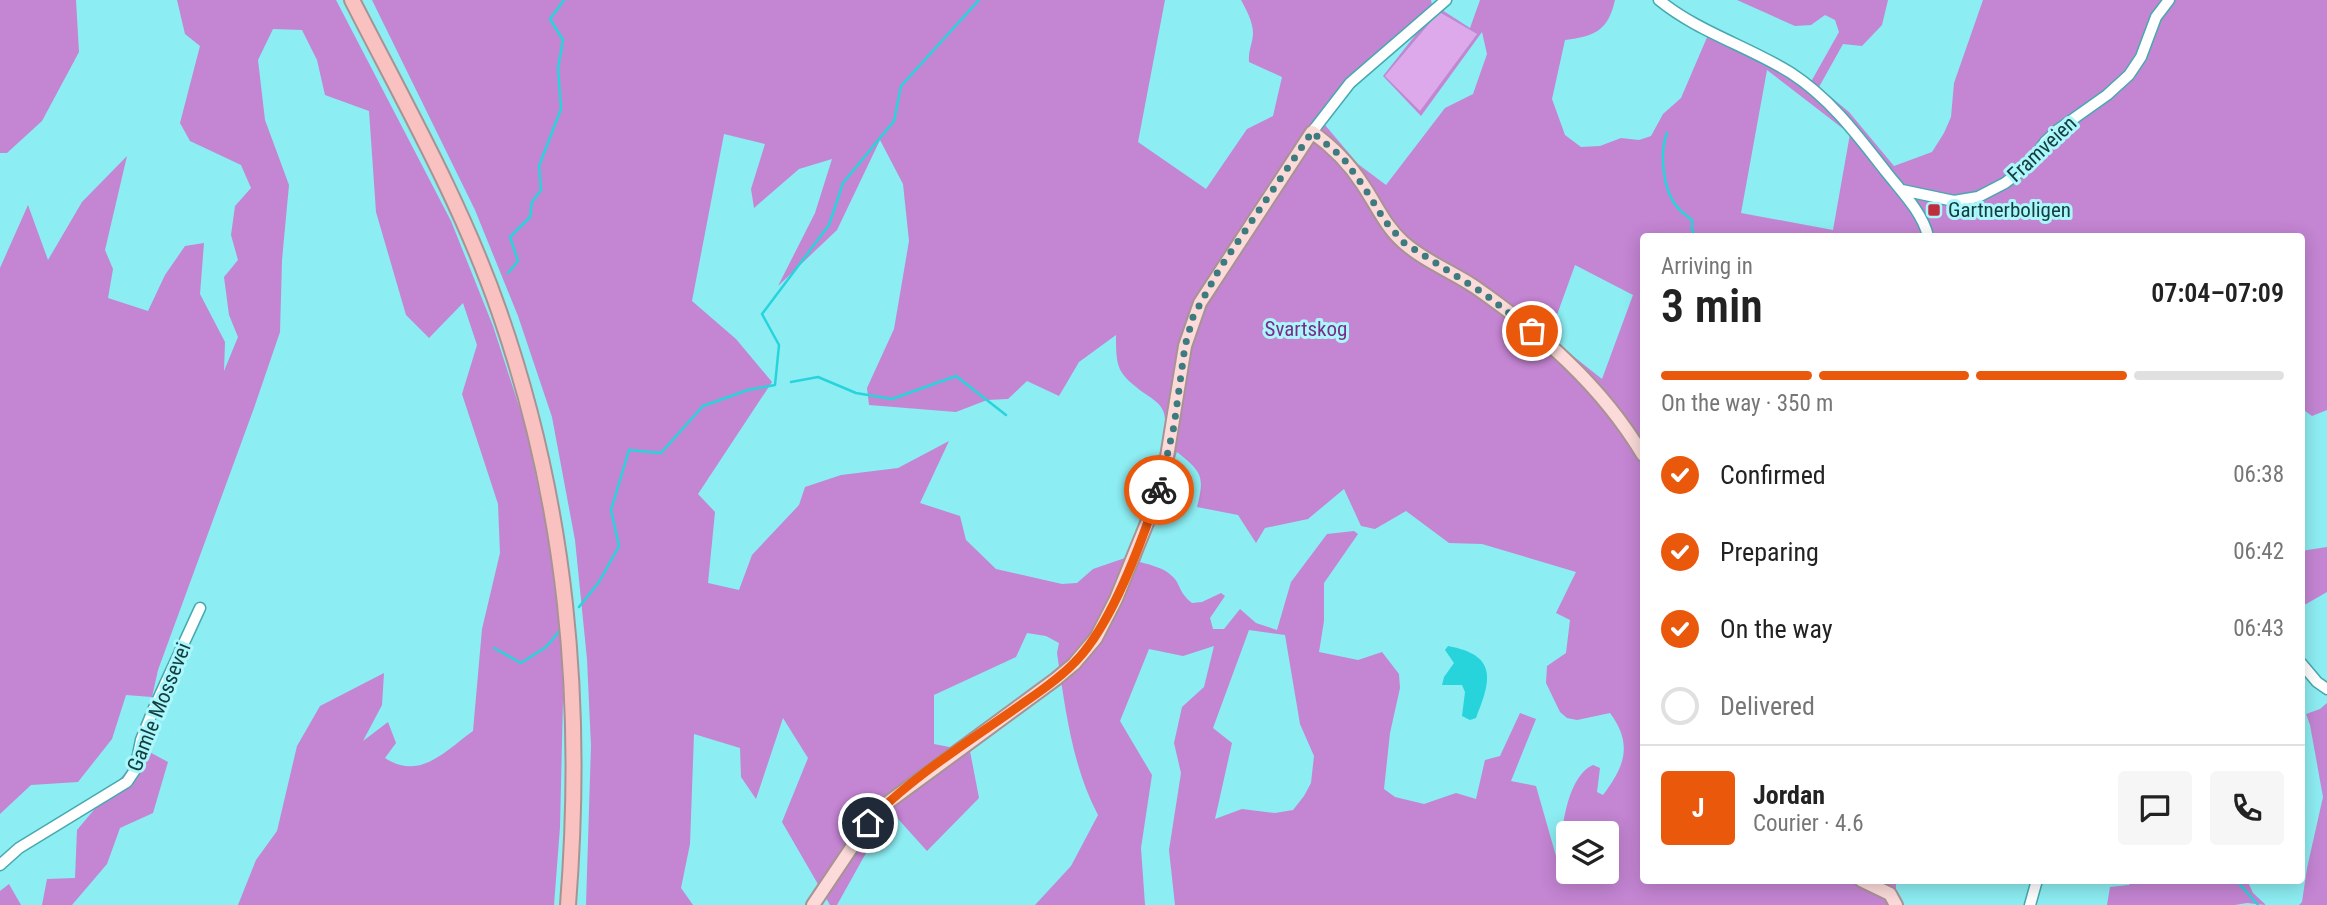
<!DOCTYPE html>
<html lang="en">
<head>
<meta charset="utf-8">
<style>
	body { margin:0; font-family:"Roboto Condensed",sans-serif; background:#f6f6f6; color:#222; height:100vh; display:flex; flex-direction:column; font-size:26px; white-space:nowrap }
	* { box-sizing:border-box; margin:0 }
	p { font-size:23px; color:#767676 }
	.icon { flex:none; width:38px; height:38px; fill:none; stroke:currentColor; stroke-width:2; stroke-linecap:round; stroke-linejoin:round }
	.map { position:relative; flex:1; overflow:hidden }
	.side { position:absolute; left:1640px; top:233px; width:665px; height:651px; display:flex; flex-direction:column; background:#fff; border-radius:7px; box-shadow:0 4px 18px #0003 }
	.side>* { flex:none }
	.controls { position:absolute; left:1556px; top:821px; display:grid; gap:14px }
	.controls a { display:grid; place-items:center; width:63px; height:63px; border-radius:7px; background:#fff; box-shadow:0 4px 18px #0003; font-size:35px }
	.pin { position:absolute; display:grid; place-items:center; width:60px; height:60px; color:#fff; margin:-30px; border:4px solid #fff; border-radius:50%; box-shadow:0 2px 7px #0007 }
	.courier { position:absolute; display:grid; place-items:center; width:70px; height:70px; margin:-35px; border:5px solid #ea580c; border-radius:50%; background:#fff; color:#222; box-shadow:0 2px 9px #0007 }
	.head em { font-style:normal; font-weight:600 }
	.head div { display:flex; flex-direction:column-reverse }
	.head { display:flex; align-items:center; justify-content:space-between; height:119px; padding:0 21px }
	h1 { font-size:46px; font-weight:600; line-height:52px }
	.bar { display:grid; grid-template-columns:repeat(4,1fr); gap:10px 7px; align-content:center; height:84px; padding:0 21px }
	.bar i { height:9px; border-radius:5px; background:#e0e0e0 }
	.bar .selected { background:#ea580c }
	.bar p { grid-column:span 4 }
	.line { display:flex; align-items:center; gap:18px; padding:0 21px; border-top:2px solid #e0e0e0 }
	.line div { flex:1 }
	.round { display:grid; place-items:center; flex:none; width:74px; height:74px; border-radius:7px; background:#f6f6f6 }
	ol { padding:0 21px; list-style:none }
	li { display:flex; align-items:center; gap:21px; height:77px }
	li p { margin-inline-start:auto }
	li .icon { padding:7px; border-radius:50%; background:#ea580c; color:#fff; stroke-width:4 }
	li:last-child { color:#767676 }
	li i { width:38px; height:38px; border:4px solid #e0e0e0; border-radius:50% }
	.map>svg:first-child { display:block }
	.green { fill:#dea9ea }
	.forest { fill:#c485d3; fill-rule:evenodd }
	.water { fill:#27d4dc }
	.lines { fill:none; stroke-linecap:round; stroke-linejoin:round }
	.stream { stroke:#27d4dc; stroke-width:2.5 }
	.minor-casing { stroke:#46a9af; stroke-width:13 }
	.major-casing { stroke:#a89393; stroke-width:16 }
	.highway-casing { stroke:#a89393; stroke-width:18 }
	.minor { stroke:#fff; stroke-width:10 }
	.major { stroke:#fbdad9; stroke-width:12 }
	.highway { stroke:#f9c1c0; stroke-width:14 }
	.done { stroke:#3d7b7e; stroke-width:7; stroke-dasharray:0 12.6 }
	.route { stroke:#ea580c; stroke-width:9 }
	.poi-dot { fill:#be2e3e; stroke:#acf7fb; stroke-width:2.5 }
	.labels { text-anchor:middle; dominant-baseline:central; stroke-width:6; stroke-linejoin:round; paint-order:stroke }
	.street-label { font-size:21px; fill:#133d3f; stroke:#acf7fb }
	.poi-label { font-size:21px; fill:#133d3f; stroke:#acf7fb; text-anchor:start }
	.park-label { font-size:21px; fill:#792d8a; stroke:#acf7fb }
</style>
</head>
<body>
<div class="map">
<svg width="2327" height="905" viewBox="0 0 2327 905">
	<rect width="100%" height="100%" fill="#8cedf2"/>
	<!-- green -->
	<path class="green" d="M1439,12l38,22 -57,78 -35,-36z"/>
	<!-- forest -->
	<path class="forest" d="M0,0h76l3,52 -37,69 -35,32h-7z
		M177,0h159l115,221 42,105 33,102 24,117 14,113 -4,169 -6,78h-316l18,-45 21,-29 20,-85 23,-40 64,-33 -2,32 -19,36 25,-19 8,21 -11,15c35,23 60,-7 88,-27l9,-102 18,-76 -2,-49 -36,-110 15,-49 -14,-42 -34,35 -23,-23 -30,-103 -7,-101 -44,-16 -8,-35 -15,-30 -29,-1 -15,31 7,60 24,65 -7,75 -2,72 -26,76 -96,262 -6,27 -26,-2 -14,44 -34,43 -47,3 -31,29v-546l28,-63 20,55 34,-58 45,-46 -22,94 8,19 -5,29 40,13 17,-36 20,-29 19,-3 -4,51 25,48 -1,29 14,-34 -9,-22 -5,-38 14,-17 -7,-25 4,-29 16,-18 -10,-23 -51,-24 -10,-18 20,-77 -15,-12z
		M372,0h793l-27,142 68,47 41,-60 26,-13 9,-39 -33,-15c-1,-11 4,-20 4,-29 0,-11 -7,-24 -12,-33h190l1,5 6,-5h15l-11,10 28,18 10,-28h135c-7,31 -20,36 -50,40l-13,59 13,36 16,12 19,-1 21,-8 18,2 12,-4 12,-22 18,-16 30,-70 92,51 9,1 27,-48 -4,-12 -10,-5 -14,10 -16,1 -58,-26h151l-6,25 -20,21 -19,-2 -24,43 30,25 45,54 38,-14 12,-19 7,-16 3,-34 29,-83h344v410l-15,6 -11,-8v-172h-658v644h253v25h-721l-6,-55 12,-77 -7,-30 8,-36 22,-20 10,-41 -31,10 -34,-7 -29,72 32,54 -11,73 4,57h-110l36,-39 27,-51c-26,-49 -33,-108 -41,-162l2,-10 -13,-7 -19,-3 -11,24 -82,38v49l36,7 9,47 -52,53 -37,-41 -53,95h-7l-48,-83 26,-64 -25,-40 -27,81 -15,-22 -1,-29 -46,-14 -4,110 -9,44 12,17h-107l5,-159 -4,-87 -12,-119 -23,-123 -34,-101 -43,-106zM1439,12l38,22 -57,77 -35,-35zM1421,28l-38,48 38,40 61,-84 5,22 -14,40 -28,14 -59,77 -28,-21 -33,-39 24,-36zM1767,70l83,64 -17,96 -92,-17zM724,134l41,10 -14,45 3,19 45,-39 33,-10 -17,54 -37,73 59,-56 43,-90 23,44 6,57 -15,88 -27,59 2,17 87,7 31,-12 21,-1 19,-18 32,15 20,-34 37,-27c0,33 1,38 28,58 6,4 14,9 17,14 17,23 -20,113 -30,140l-6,11 -32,11 -16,14 -15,1 -66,-15 -30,-29 -6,-24 -40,-13 29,-62 -51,27 -57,7 -36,12 -6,18 -47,50 -13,35 -31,-7 7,-71 -17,-18 74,-112 -36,-43 -44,-38zM1575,265l58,30 -31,84 -53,-42zM1177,452c25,20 28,24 20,55l41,8 18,28 9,-15 43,-9 36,-30 17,37 14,3 31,-18 43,32 33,1 94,28 -20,41 14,7 -4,33 -19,13 -1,17 14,29 7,6 10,2 33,-7c23,31 15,53 -7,82l-6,-3 3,-24 -7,-3c-19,8 -27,40 -30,60 -1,11 4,24 -7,31l-20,-70 -25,-5 25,-62 -16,-6 -20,43 -15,4 -9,39 -20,-6 -32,11 -29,-7 -11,-8 6,-56 10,-45 -1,-14 -17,-22 -24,8 -39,-8 5,-31v-38l34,-49 -4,-3 -27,3 -36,48 -14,48 -21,-7 -16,-14 -16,20h-11l-3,-11 15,-22 -4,-3 -19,9 -10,1c-14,-11 -11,-19 -20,-27 -8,-8 -21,-11 -32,-14zM1249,630l36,5 15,89 14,32 -3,27 -7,13 -11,14 -18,3 -33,-4 -27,10 17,-76 -19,-15zM1568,833h38v39h-38z
		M2327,547v45l-26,15v-56z
		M2327,703v202h-28l3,-3 5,-34 16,-71 -13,-72 -4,-11 14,-5z
		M142,748l26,14 -15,51 -33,15 -13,36 -35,41h-30l5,-26 28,-1 2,-48 48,-57z
		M2132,880h115l6,13 13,12 -19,-2 -12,2h-128l3,-18 19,-2z
		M9,884l12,21h-21v-14z"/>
	<!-- water -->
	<path class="water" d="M1448,646c49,9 44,33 28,72l-6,2 -8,-4 3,-24 -3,-7h-20l2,-8 10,-14 -9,-13z"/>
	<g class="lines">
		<!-- stream -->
		<path class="stream" d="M1667,133c-8,20 -4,60 12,76 3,4 9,7 13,11v10l4,6
			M508,273l10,-12 -8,-24 20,-20 2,-15 9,-12 -2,-24 22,-57 -3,-41 5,-28 -13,-21 14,-19
			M791,382l27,-5 38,16 36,6 64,-23 50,39
			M579,607l20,-25 20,-36 -8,-36 18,-60 32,3 42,-47 45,-16 27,-5 4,-40 -17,-31 67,-89 14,-42 51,-62 7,-35 78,-86
			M494,648l27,15 25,-16 16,-19
			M2236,880l22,25"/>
		<!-- minor casing -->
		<g class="minor-casing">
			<path id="minor" d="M1659,0c39,32 89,46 132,73 40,26 67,63 96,100 15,19 35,39 41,63
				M1312,132l38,-49 96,-83
				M1902,190l52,11 24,-4 27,-14 26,-20 14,-21 14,-13 48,-34 22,-20 12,-18 15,-40 13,-17
				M2301,663l16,19 10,7
				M0,865l19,-17 108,-66 8,-12 6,-30 13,-32 46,-100
				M2030,905l7,-25"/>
		</g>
		<!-- major casing -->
		<g class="major-casing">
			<path id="major" d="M1861,880l29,14 6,11
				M813,905l55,-82 22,-22 166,-122 18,-15 22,-26 20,-39 31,-76 19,-60 19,-117 15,-43 112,-171c21,15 37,31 51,53 13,19 22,41 40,57 21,19 48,29 72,45 66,46 126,98 168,168"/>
		</g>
		<!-- highway casing -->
		<g class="highway-casing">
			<path id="highway" d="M352,0c52,102 109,202 147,311 68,195 85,389 69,594"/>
		</g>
		<!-- minor -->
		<use href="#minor" class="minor"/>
		<!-- major -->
		<use href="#major" class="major"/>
		<!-- highway -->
		<use href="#highway" class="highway"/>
	</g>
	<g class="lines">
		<!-- done -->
		<path class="done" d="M1159,490l15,-64 11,-80 8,-29 27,-49 92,-136 31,26 21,29 21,34 18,21 83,53 46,36"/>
		<!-- route -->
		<path class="route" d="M868,823c37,-41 98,-80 144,-112 21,-15 45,-30 63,-49 37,-37 67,-121 84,-172"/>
	</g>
	<!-- markers -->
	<rect class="poi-dot" x="1927" y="203" width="14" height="14" rx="3.5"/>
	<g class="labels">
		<!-- street labels -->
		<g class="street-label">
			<text transform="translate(2042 149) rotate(-43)">Framveien</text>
			<text transform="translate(159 707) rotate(-68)">Gamle Mossevei</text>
		</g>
		<!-- poi labels -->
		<g class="poi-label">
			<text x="1948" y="210">Gartnerboligen</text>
		</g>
		<!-- park labels -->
		<g class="park-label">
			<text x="1306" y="329">Svartskog</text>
		</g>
	</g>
</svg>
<div class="controls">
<a><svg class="icon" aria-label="layers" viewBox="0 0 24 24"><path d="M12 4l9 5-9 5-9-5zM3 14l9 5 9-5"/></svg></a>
</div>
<div class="pin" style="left:1532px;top:331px;background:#ea580c"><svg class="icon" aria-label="bag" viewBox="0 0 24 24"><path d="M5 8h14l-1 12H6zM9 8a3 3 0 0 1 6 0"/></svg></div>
<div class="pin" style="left:868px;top:823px;background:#1f2937"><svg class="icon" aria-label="home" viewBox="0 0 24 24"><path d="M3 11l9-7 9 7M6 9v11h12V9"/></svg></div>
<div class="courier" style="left:1159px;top:490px"><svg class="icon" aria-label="bike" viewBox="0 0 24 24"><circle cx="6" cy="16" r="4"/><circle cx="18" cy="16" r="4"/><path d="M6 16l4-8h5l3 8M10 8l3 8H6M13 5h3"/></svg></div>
<section class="side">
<div class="head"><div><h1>3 min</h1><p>Arriving in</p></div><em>07:04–07:09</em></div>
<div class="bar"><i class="selected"></i><i class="selected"></i><i class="selected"></i><i></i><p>On the way · 350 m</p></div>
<ol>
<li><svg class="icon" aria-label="check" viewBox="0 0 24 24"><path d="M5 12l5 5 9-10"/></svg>Confirmed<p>06:38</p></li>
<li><svg class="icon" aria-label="check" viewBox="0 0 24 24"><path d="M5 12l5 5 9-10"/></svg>Preparing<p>06:42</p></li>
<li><svg class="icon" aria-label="check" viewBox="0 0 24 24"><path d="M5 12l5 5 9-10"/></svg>On the way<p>06:43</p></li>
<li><i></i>Delivered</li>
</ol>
<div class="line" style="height:126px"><b class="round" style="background:#ea580c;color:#fff">J</b><div><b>Jordan</b><p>Courier · 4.6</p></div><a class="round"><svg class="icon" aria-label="chat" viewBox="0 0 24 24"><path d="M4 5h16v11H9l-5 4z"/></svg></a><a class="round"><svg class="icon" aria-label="phone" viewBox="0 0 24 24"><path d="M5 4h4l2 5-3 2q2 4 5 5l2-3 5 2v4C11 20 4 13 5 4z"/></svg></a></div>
</section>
</div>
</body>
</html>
